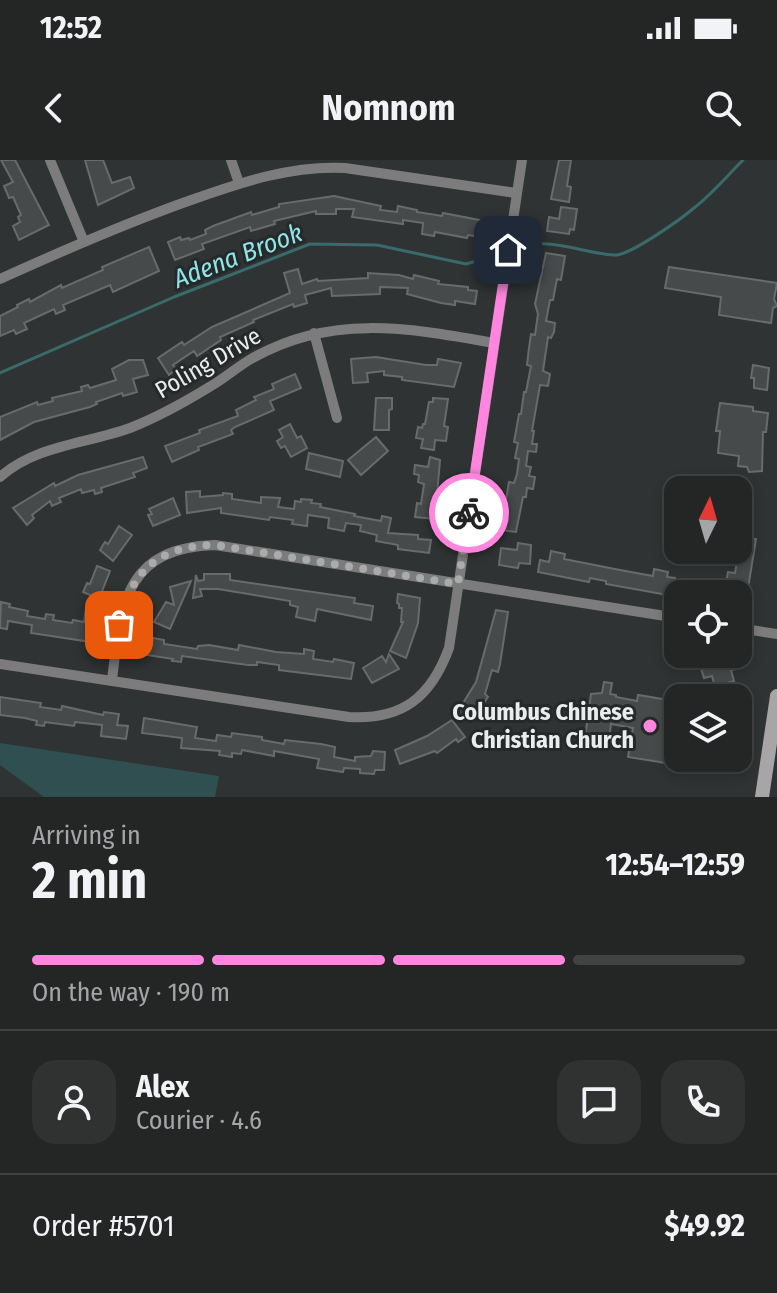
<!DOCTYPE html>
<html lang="en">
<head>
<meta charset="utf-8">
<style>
	body { margin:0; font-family:"Fira Sans Condensed",sans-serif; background:#303232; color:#f1f3f6; height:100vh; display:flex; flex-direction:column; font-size:30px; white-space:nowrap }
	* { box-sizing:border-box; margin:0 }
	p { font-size:26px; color:#a3a5a7 }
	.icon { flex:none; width:44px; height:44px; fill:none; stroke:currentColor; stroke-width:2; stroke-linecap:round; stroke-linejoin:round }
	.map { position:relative; height:637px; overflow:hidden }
	.drawer { display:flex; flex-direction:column; background:#242626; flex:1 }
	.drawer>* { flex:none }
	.needle { width:52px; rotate:5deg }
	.fabs { position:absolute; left:664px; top:316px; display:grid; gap:16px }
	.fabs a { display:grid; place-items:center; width:88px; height:88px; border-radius:16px; background:#242626; box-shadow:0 4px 12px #0003,0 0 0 2px #414343; font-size:40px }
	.pin { position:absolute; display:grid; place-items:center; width:68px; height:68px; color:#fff; margin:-34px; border-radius:16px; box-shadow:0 4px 12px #0006 }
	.courier { position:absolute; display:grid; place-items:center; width:80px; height:80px; margin:-40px; border:6px solid #ff85de; border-radius:50%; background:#fff; color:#222; box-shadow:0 2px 10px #0007 }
	.summary em { font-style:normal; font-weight:700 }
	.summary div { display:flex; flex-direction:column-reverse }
	.summary { display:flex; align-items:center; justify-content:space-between; height:136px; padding:0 32px }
	h1 { font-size:52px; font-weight:700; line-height:60px }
	.bar { display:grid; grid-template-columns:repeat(4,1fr); gap:12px 8px; align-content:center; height:96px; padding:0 32px }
	.bar i { height:10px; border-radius:6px; background:#414343 }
	.bar .active { background:#ff85de }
	.bar p { grid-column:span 4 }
	.line { display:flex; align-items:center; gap:20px; padding:0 32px; border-top:2px solid #414343 }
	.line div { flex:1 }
	.round { display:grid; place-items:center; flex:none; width:84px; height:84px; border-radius:24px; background:#303232 }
	.status { display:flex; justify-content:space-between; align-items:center; height:56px; padding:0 40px; background:#242626; direction:ltr }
	.status svg { height:22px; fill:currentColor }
	header { display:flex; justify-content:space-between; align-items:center; height:104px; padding:0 32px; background:#242626; font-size:36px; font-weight:700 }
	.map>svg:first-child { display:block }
	.green { fill:#2f4f50 }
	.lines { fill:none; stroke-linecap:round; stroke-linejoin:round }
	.stream { stroke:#3a6b6c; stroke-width:3 }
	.building { fill:#464a4a; stroke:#686b6b; stroke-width:2 }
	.street { stroke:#7d7c7d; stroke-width:10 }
	.secondary { stroke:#a8a5a7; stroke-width:14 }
	.done { stroke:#aaacac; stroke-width:8; stroke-dasharray:0 14.4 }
	.route { stroke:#ff85de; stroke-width:10 }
	.poi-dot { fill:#ff85de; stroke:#262929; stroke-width:3 }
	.labels { text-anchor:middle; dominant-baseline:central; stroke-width:6; stroke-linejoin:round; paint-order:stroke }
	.street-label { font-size:24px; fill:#ebeded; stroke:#262929 }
	.poi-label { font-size:24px; font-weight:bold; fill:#ebeded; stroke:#262929; text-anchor:end }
	.water-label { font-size:26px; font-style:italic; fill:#8fe5e7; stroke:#262929 }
</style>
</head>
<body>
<div class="status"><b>12:52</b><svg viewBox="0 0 49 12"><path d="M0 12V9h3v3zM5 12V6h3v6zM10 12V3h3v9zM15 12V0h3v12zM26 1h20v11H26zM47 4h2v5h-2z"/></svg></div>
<header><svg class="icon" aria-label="back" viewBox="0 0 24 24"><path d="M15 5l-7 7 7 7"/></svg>Nomnom<svg class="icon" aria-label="search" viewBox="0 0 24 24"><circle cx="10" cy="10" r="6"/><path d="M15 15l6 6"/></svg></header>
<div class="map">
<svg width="777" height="637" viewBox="0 0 777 637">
	<rect width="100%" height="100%" fill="#303333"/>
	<!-- green -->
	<path class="green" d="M0,583l219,33 -4,21h-171l-44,-32z"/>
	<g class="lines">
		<!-- stream -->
		<path class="stream" d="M516,88c33,-12 65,5 98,7 14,2 67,-36 80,-47 18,-14 33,-32 49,-48
			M0,213l174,-76 136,-53 67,1 89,19 34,-10"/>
	</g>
	<!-- building -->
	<path class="building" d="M1,0h14l34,65 -30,15 -6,-14 7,-4 -2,-5 3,-2 -8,-18 -4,1 -5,-12 9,-4z
		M85,0h18l9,23 18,-6 4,11 -36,17z
		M559,0h12l-4,26 4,1 -2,15 -18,-3z
		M334,36l47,10 -1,4 17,2 1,-6 19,4v2l25,4 1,-3 47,9 -3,16 -19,-3 -1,3 -32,-6 -1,4 -12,-2 1,-11 -20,-3v4l-51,-7 2,-8h-18v5h-20v-3l-42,10 1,3 -24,7 -1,-4 -48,17 2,5 -29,11 -7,-18 12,-5 1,3 8,-2 1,2 16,-6 -1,-4 8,-4 38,-14 1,3 27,-8v-3z
		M561,47l16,2 -3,21 -4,-1 -1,5 -22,-3 2,-14 10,2z
		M149,87l10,24 -46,21 -3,-7 -47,20 2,5 -9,4 -2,-5 -30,14 3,6 -11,5 -2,-4 -14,6v-20l18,-9 -1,-2 12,-6 1,3 31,-17 1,3 41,-18 -1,-3z
		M546,93l19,3 -4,24 -4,-1 -4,21h-3l-4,21 9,2 -1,9 -3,6 -3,-1 -5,34 7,3 -2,12 -8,-1 -8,46h2l-2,13h5l-1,8 -8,-1 -2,15 5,1 -2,9 6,1 -2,12 -6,-1 -1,9h-3l-7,35 -15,-2 8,-48 5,1 3,-9 2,-15 -4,-1 3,-15 -4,-1 5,-28h2l3,-22h2l5,-26 -4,-1 2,-17 2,-14 4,1 3,-21 -3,-10z
		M669,107l108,16 -3,16 3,7 -4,2 -2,15 -52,-8 2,-18 -56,-9z
		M298,109l4,15 15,-5 1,2 50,-3v-5l31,2 14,4 1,-4 25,6 -1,3 30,3v3l9,1 -2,13 -20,-3v4l-14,-2 -34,-9 1,-6 -28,-1v7l-48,2 -1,-8 -26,7 2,8 -13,4 -1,-3 -40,16 1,2 -34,15 1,3 -24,16 -3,-5 -21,14 3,4 -7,6 -11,-17 24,-16 2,3 28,-18 78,-34 -6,-20z
		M376,197l50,8h11l1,-6 23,4 -7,24 -52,-7v-3l-18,-2v-4l-17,2 1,9 -15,1 -2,-24z
		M129,200h14l5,15 -15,4 4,13 -14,4 -1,-3 -26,9 1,2 -7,3 -56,15 -34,18v-23l37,-15 1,3 15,-4 -1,-3 30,-7 -1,-4 7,-2 2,3 26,-8 -4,-11z
		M753,205l16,3 -2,22 -13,-2v-10h-3z
		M295,214l6,14 -31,13 4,9 -39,17 -4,3 2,4 -35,13 1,3 -27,12 -7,-16 35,-13 -1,-3 39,-14 -2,-6 20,-10 -2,-3 20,-8 -2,-5z
		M376,238h16v11l-3,1v20h-15z
		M433,238l15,1 -4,27 4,1 -2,14 -11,-1 -1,10 -13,-2 2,-9 -7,-1 2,-11 4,1 1,-4h2l4,-22h4z
		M720,243l33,4v4l15,2 -2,19h-3l-1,39 -13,1 -2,-5 -9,-1 1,-10 -21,-3 2,-22h-4z
		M290,264l7,14 4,-2 6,12 -16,9 -6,-11 -4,2 -4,-7 6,-4 -4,-7z
		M376,277l12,14 -27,24 -13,-15z
		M309,293l34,8 -3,16 -34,-8z
		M143,297l4,11 -14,5 2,4 -34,11 1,4 -7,2 -1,-4 -12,3 -1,-4 -22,9 2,4 -9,4 -2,-5 -18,14 2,3 -7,7 -14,-17 41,-25 1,3 23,-11z
		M430,297l10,3 -5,59 -20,-2 2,-14 4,1 3,-20 -6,-2 1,-7 -5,-1 1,-9 13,2z
		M200,331v6l23,-2v-2l9,1v5l29,4v-6l19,1 -2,9 16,2 1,-8 6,1v-3l11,1 -1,3 10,1 -1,3 35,7 -1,2 27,5 1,-5 9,2 -3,15 30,2v4l13,1 -2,13 -31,-4v-4l-22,-4 1,-6 -17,-4 1,-6 -15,-2 -2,8 -16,-3 1,-10 -21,-3 -1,11 -15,-2 1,-4 -23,-3 -1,3 -48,-7v-5l-34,5 -1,-21z
		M173,338l7,17 -27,11 -5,-11 4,-1 -3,-5z
		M119,366l13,9 -19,26 -13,-11 5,-8 3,2z
		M741,377l15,2 -11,68 -7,-2v-11h-9l1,-6 -5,-1 3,-15 7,1z
		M518,383l13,2 -1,19 -11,-1 -1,5 -19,-3 2,-17 16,2z
		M551,391l14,3 -1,5 56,11 33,6 1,-7 14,3 -1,5 8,1v3l21,3 1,-3 8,1 -2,12 -30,2 -67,-12v-3l-16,-3 -1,4 -51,-10 2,-12 9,2z
		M97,406l13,5 -11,28 -16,-7 4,-9 3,1z
		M204,414h26v6l125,18 -1,5 19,3 -2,14 -54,-11 -2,12 -19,-4 2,-10 -8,-2v-4l-72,-12h-18l2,7 -9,2 3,-23 2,6 6,-1z
		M191,421l-21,48 -16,-7 12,-20 8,3 -4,-18z
		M398,434l22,4 -2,25 -12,35 -16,-7 13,-29h-2l1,-14h-3v-4l-2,-1z
		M1,442l9,2 -1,3 19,4 -1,5 18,3 1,-5 8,1 -1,5 19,3 1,-3 11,2 2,-14 11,2 -6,32 -60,-9 1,-8 -24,-4 -1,8 -7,-1z
		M496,450l12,2 -8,52 -2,8 -6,-2 -7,24 3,3 -4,6 -4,-2 -13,19 -10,-7 19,-31z
		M153,478l11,2v4l33,5 1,-3 11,-1 29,5 1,-5 37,7 28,2v-5l10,2 -1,8 20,3 1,-3 20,4 -3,16 -72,-9v-5l-22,-3v3h-9l-66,-9 -1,6 -9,-1 1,-2 -26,-4 2,-12 3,1z
		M389,494l10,15 -27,14 -9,-15 19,-12 4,6z
		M716,494h15l5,15 -5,1 3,11 -19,6 -3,-11 -8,2 -5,-16 17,-6z
		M604,522l8,1 -2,11 6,1v2l21,4 1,-6 37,6 -2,14 5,1v40l-11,-2 -1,9 -38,-6 5,-29 -22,-4 -3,22 -20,-3 1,-6h-4l6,-43 11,-1z
		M0,537l41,6 -1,4 21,3 1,-4 41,9 1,-3 15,2 -2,11 11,1 -2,13 -25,-3 1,-11 -27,-3 -1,4 -29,-4 -1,4 -8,-1 1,-4 -12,-3 -25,-3z
		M144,558l53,9 -2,11 21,3 1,-6 14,2 1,-4 30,4v3l22,4 1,-4 36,4 14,3 -1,10 21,4v-4l16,-1 2,-5 12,1 -1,18h-9l-1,4 -14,-1v-4l-16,-1 -1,4 -26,-4 2,-9 -45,-8v5l-32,-6 -1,4 -9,-1v4l-13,-2 1,-4 -39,-3 1,-10 -40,-5z
		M452,560l13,17 -7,5 -2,-3 -19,14 -2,-2 -35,13 -5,-14 32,-14z"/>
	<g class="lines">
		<!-- street -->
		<path class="street" d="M50,0l34,82
			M231,0l8,23
			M0,119c64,-29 128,-57 194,-80 48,-17 99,-34 151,-31l171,25
			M314,173l23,85
			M0,317c36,-32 86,-33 130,-49 28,-11 55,-26 81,-42 14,-8 26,-19 40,-27 79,-46 158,-31 243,-16
			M738,468l39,6
			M0,504l349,53c54,3 82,-20 100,-69l73,-488
			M112,520c9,-74 11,-132 103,-135l463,73"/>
		<!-- secondary -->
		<path class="secondary" d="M762,637l15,-101"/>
	</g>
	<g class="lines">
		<!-- done -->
		<path class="done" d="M119,465c12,-55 40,-79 96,-80l243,39 11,-71"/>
		<!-- route -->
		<path class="route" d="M469,353l39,-263"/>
	</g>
	<!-- markers -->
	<circle class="poi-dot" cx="650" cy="566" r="8"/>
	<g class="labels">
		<!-- street labels -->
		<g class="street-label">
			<text transform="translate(208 203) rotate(-30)">Poling Drive</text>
		</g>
		<!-- poi labels -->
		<g class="poi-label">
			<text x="634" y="552">Columbus Chinese<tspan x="634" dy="28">Christian Church</tspan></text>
		</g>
		<!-- water labels -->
		<g class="water-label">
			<text transform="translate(238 96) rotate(-21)">Adena Brook</text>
		</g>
	</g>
</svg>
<div class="fabs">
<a><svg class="needle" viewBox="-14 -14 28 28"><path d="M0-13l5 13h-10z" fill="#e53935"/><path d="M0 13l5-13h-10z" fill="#a3a5a7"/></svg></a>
<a><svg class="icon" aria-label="locate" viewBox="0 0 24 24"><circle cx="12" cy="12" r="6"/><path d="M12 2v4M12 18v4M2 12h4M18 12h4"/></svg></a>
<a><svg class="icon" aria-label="layers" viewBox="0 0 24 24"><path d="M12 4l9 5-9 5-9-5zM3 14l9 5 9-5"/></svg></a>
</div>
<div class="pin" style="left:119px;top:465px;background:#ea580c"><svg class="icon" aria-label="bag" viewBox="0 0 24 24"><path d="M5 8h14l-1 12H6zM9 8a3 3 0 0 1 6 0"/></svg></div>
<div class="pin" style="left:508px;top:90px;background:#1f2937"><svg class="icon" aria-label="home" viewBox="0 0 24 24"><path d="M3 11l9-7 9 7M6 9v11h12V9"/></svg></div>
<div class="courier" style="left:469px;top:353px"><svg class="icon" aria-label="bike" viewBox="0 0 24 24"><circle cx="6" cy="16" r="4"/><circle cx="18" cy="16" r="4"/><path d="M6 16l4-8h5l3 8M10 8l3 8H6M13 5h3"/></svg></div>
</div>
<section class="drawer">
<div class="summary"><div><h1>2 min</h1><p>Arriving in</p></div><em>12:54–12:59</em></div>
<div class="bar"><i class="active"></i><i class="active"></i><i class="active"></i><i></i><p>On the way · 190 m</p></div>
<div class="line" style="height:144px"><a class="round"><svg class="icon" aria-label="person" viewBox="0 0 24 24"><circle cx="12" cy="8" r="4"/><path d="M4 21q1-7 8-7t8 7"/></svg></a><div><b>Alex</b><p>Courier · 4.6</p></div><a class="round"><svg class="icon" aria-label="chat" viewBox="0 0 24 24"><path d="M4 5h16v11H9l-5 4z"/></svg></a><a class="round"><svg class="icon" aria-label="phone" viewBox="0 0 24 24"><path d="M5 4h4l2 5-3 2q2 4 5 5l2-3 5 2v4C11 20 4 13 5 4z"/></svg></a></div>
<div class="line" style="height:104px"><div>Order #5701</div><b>$49.92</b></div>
</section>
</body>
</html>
